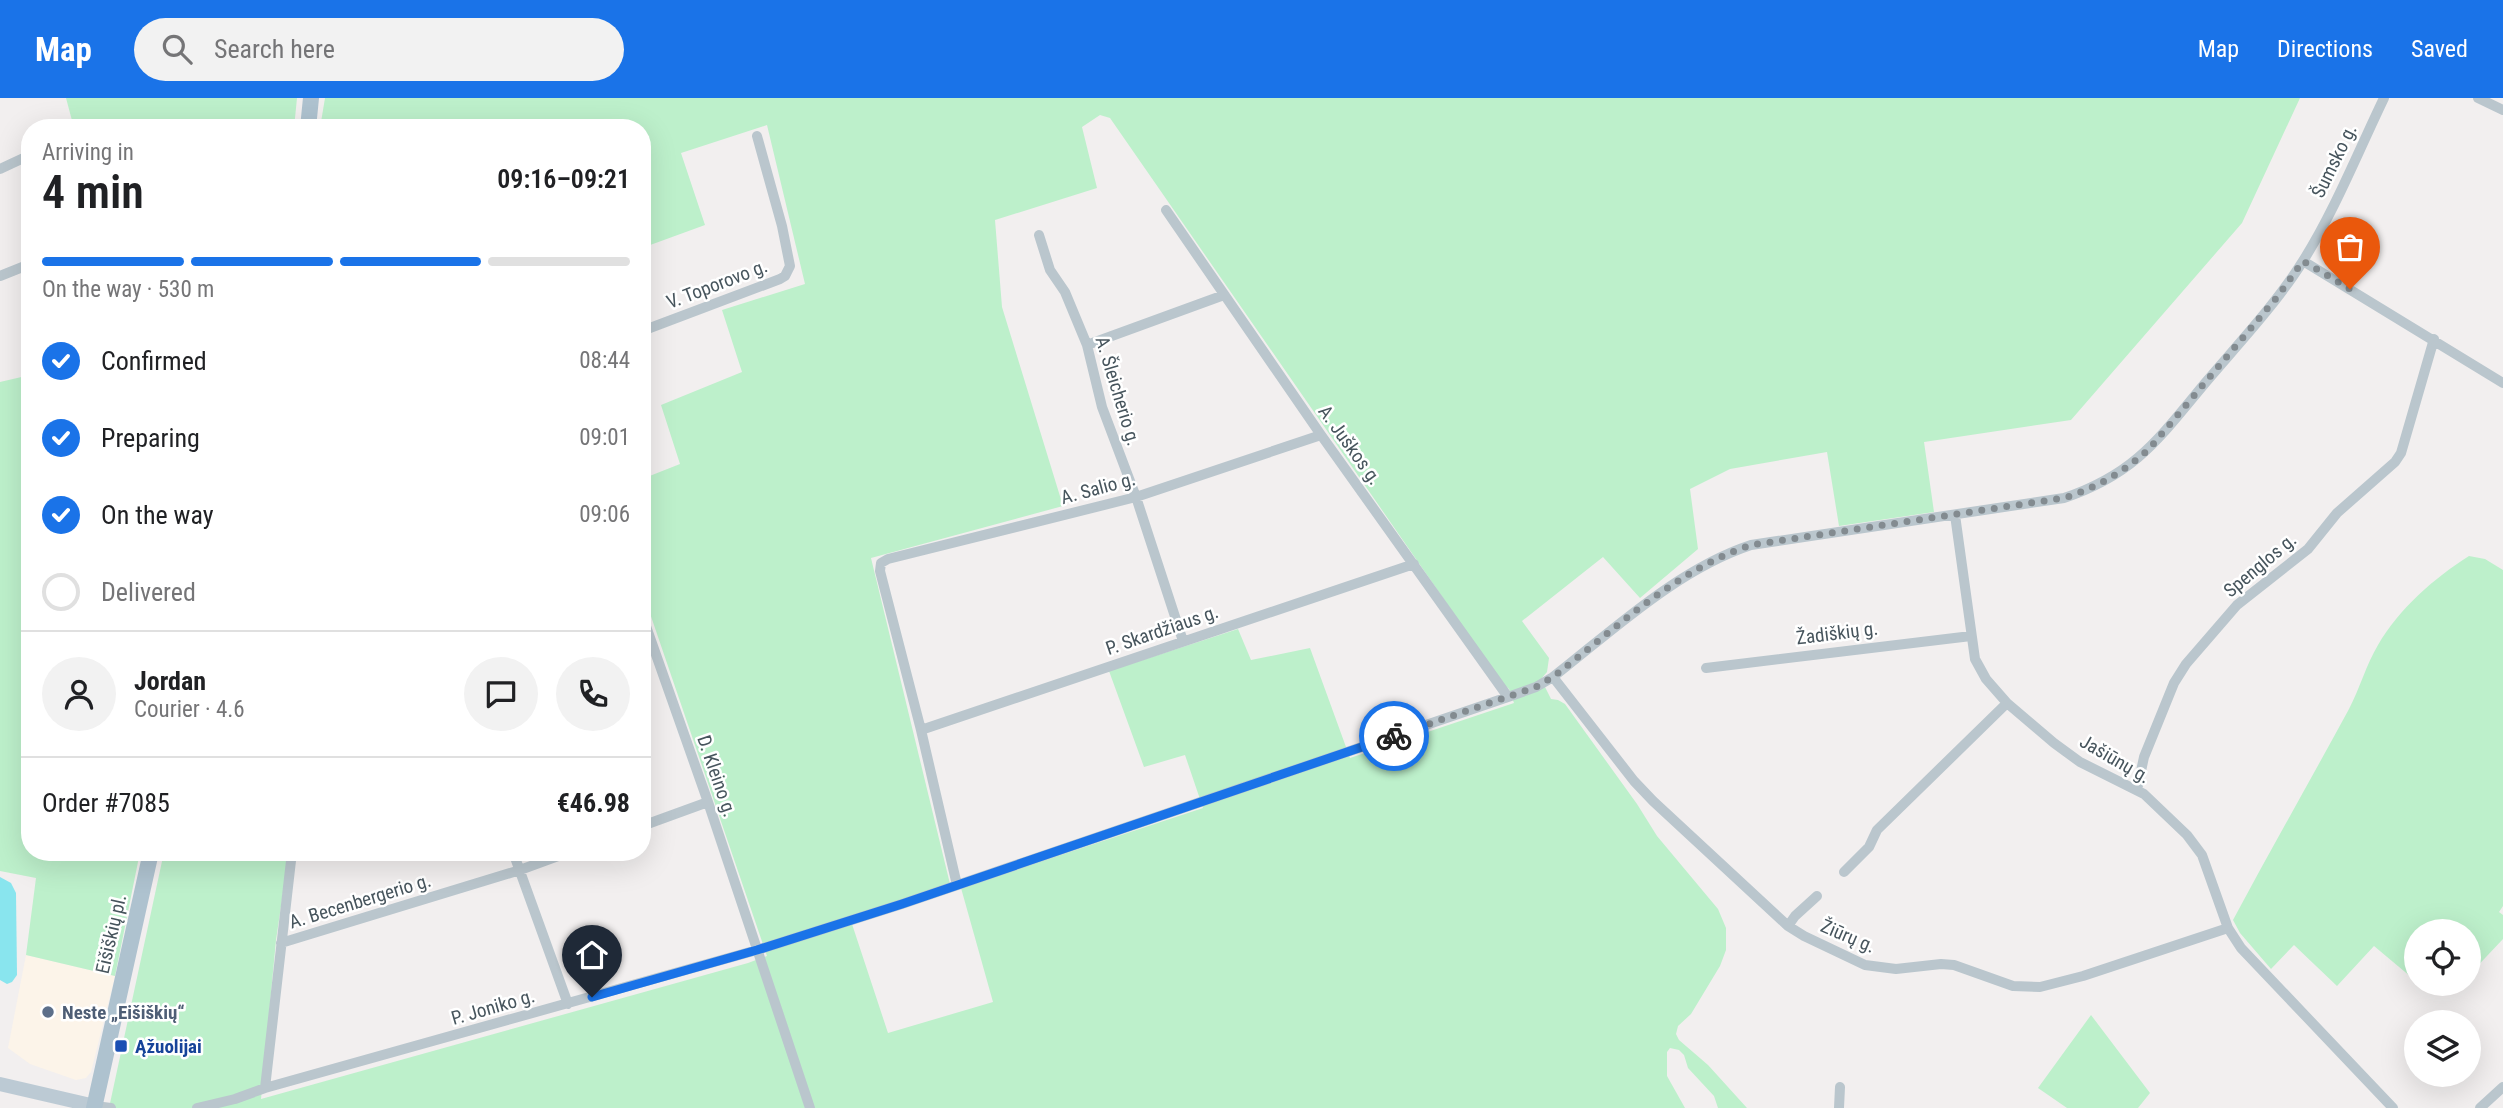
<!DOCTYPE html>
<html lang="en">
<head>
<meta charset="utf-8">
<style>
	body { margin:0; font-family:"Roboto Condensed",sans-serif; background:#f2f2f2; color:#202124; height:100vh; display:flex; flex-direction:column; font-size:26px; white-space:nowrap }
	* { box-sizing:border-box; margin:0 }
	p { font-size:23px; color:#757577 }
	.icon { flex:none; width:38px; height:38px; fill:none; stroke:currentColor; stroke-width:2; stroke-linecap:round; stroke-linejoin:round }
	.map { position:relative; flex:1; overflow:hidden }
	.drawer { position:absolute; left:21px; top:21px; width:630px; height:742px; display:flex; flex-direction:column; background:#fff; border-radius:28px; box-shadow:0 7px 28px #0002 }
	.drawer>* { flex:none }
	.tools { position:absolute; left:2404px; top:821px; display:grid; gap:14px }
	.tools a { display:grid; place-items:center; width:77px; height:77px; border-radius:50%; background:#fff; box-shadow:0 7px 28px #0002; font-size:35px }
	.pin { position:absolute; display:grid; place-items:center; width:60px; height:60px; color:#fff; margin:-72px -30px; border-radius:50% 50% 50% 0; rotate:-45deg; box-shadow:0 0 7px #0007 }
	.pin .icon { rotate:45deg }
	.courier { position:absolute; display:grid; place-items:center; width:70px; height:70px; margin:-35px; border:5px solid #1a73e8; border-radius:50%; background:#fff; color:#222; box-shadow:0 2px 9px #0007 }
	.summary em { font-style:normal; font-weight:600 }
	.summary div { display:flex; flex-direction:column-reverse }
	.summary { display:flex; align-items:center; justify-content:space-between; height:119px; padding:0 21px }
	h1 { font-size:46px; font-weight:600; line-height:52px }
	.bar { display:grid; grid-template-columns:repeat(4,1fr); gap:10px 7px; align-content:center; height:84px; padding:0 21px }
	.bar i { height:9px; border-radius:5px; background:#e0e0e0 }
	.bar .current { background:#1a73e8 }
	.bar p { grid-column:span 4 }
	.line { display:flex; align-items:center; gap:18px; padding:0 21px; border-top:2px solid #e0e0e0 }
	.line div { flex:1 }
	.round { display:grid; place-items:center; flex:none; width:74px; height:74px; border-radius:37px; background:#f2f2f2 }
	ol { padding:0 21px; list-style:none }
	li { display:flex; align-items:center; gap:21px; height:77px }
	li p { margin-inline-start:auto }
	li .icon { padding:7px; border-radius:50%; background:#1a73e8; color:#fff; stroke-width:4 }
	li:last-child { color:#757577 }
	li i { width:38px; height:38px; border:4px solid #e0e0e0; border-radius:50% }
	header { display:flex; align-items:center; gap:42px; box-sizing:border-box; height:98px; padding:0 35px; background:#1a73e8; color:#fff }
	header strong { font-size:33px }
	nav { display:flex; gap:38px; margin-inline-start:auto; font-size:24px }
	.search { width:490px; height:63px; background:#f2f2f2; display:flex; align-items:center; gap:18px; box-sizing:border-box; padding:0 24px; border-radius:38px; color:#757577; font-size:26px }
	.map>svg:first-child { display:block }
	.commercial { fill:#fcf4e9 }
	.green { fill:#bdf0cb; fill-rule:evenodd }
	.water { fill:#89e5ee }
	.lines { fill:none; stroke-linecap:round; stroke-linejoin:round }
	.street { stroke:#bac6cd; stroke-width:10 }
	.secondary { stroke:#bccad4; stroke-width:14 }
	.primary { stroke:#aec2cf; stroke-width:16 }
	.done { stroke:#838b90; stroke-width:7; stroke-dasharray:0 12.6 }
	.route { stroke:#1a73e8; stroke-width:9 }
	.service-dot { fill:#5c6f8a; stroke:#fff; stroke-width:2.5 }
	.transit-dot { fill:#1a4fb4; stroke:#fff; stroke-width:2.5 }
	.labels { text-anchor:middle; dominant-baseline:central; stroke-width:5; stroke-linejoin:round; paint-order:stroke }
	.street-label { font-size:19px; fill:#47555d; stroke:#fff }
	.service-label { font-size:19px; font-weight:bold; fill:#4e5e75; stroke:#fff; text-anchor:start }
	.transit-label { font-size:19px; font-weight:bold; fill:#164399; stroke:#fff; text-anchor:start }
</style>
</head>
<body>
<header>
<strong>Map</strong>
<div class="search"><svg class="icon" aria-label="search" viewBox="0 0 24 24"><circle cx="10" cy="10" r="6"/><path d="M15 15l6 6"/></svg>Search here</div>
<nav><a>Map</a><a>Directions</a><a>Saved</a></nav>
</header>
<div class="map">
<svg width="2503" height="1010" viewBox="0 0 2503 1010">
	<rect width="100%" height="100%" fill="#f2efef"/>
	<!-- commercial -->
	<path class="commercial" d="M26,857l89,21 -24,96 -5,6 -10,2 -46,-16 -22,-16z"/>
	<!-- green -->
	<path class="green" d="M66,0h231l-3,30h-220z
		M325,0h1975l-58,125 -171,197 -147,22 10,70 -95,14 -12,-74 -97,17 -40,20 8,60 -58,49 -37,-41 -81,64 27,37 -2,14 -6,7 10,20 7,1 7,4 72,100 20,32 61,73 8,19v22l-6,16 -29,48 -13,12 -2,8 3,6 29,25 39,43h-29l-4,-12 -26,-28 -4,-13 -5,-5 -9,-2 -3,4v24l18,32h-1576l55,-256h125l-13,88 -15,159 487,-136 19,-7 -125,-366v-111l38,-15 -19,-59 81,-33 -20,-62 83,-26 -38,-159 -86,28 24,72 -63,23v-120h-322zM1100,17l10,3 392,565 7,6 5,14 -164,55 -40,-110 -59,12 -13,-31 -129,42 35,96 41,-12 18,53 -242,80 32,114 -105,31 -38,-115 100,-34 -79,-326 192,-52 -61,-199 -7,-87 102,-32 -15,-61z
		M30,277v477h110l-25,124 -89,-21 10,-77 -36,-7v-489z
		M2469,458l16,3 18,11v336l-4,6 4,3v24l-34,36v-44h-52v51l-43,-36 -37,40 -43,-41 -23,24 -31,-36 -7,-13c38,-71 78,-141 116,-211 11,-21 17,-44 29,-64 21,-36 56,-67 91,-89z
		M2091,917l59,78 -12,15h-71l-29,-20z"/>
	<!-- water -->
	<path class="water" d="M0,779l11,6 5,10 1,82 -5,7 -5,2 -7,-4z"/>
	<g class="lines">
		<!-- street -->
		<path class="street" d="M2478,0l25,12
			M0,71l30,-14
			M1166,112l155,225 187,262
			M1039,137l11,35 15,22 22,53 15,62 34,90 47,144
			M2303,163l200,122
			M0,178l30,-12
			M642,233l138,-52 5,-3 5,-10 -8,-40 -25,-90
			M1087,247l137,-50
			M1955,417l20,144 11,20 21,24 47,40 26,19 64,32 43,41 15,20 26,73 13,20 152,160
			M642,517l66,187 102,306
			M1706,570l265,-32
			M1553,579l81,104 19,20 135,125 16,10 61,29 31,4 45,-5 13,1 59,21 27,1 43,-11 145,-48
			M921,632l493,-166
			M2137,692l7,-33 30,-74 12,-19 51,-59 71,-56 29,-36 58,-51 6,-9 33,-114
			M642,728l66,-24
			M513,754l55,152
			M1844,774l25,-25 8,-17 130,-127
			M957,787l-36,-155 -41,-159 1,-8 7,-4 248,-62 185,-62
			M1788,828l7,-10 22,-20
			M281,845l239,-73 49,-18
			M265,990l27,-236
			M95,1008l16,2
			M197,1010l38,-9 30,-11 492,-138 145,-46 606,-207 28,-10 17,-10c60,-47 125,-108 198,-132l313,-47c72,-24 96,-61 142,-116 33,-39 70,-78 97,-121 32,-51 55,-109 81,-163
			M1839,1010l1,-21
			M2480,1010l23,-21"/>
		<!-- secondary -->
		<path class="secondary" d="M0,986l95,22"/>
		<!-- primary -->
		<path class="primary" d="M308,30l3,-30
			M94,1010l57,-256"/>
	</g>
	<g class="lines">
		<!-- done -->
		<path class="done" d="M1394,638l142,-49 17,-10c61,-47 124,-108 198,-132l313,-47c32,-10 60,-26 85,-49l129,-153 25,-35 47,28"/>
		<!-- route -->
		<path class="route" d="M592,899l165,-47 145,-46 492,-168"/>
	</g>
	<!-- markers -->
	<circle class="service-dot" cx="48" cy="914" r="7"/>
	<rect class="transit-dot" x="114" y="941" width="14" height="14" rx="3.5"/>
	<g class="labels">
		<!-- street labels -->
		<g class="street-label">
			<text transform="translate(2334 63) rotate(-64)">Šumsko g.</text>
			<text transform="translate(717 186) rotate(-21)">V. Toporovo g.</text>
			<text transform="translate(1118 293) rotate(73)">A. Šleicherio g.</text>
			<text transform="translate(1350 347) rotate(54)">A. Juškos g.</text>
			<text transform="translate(1098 390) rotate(-15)">A. Salio g.</text>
			<text transform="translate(2260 467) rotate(-40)">Spenglos g.</text>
			<text transform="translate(1162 532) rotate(-19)">P. Skardžiaus g.</text>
			<text transform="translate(1837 535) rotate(-7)">Žadiškių g.</text>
			<text transform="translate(2115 661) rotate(30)">Jašiūnų g.</text>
			<text transform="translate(717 678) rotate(71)">D. Kleino g.</text>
			<text transform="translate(360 803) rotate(-17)">A. Becenbergerio g.</text>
			<text transform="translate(111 836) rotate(-77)">Eišiškių pl.</text>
			<text transform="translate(1848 838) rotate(23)">Žiūrų g.</text>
			<text transform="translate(493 909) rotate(-16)">P. Joniko g.</text>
		</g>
		<!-- service labels -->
		<g class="service-label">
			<text x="62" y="914">Neste „Eišiškių“</text>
		</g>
		<!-- transit labels -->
		<g class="transit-label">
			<text x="135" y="948">Ąžuolijai</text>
		</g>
	</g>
</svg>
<div class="tools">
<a><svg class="icon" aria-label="locate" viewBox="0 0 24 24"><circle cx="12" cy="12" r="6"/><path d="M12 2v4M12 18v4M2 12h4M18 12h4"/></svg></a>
<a><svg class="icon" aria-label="layers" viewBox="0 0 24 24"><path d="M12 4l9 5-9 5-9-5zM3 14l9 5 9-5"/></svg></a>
</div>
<div class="pin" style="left:2350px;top:191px;background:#ea580c"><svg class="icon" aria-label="bag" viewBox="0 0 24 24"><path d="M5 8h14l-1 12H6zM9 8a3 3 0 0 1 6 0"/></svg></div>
<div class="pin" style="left:592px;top:899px;background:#1f2937"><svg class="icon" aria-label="home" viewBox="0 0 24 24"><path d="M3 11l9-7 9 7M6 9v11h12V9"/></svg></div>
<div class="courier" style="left:1394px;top:638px"><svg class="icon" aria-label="bike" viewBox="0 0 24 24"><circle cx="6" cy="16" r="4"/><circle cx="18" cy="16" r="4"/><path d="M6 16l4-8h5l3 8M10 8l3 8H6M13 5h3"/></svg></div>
<section class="drawer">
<div class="summary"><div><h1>4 min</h1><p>Arriving in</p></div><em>09:16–09:21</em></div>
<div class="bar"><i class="current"></i><i class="current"></i><i class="current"></i><i></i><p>On the way · 530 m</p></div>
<ol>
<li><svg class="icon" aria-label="check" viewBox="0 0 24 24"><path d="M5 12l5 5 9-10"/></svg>Confirmed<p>08:44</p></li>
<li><svg class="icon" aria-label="check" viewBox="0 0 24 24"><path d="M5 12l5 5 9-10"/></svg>Preparing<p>09:01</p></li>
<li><svg class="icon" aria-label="check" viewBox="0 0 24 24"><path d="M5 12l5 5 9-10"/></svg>On the way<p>09:06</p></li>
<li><i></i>Delivered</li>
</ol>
<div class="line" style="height:126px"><a class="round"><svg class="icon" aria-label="person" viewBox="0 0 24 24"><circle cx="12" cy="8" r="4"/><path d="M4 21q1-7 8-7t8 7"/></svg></a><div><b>Jordan</b><p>Courier · 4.6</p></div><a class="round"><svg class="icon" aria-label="chat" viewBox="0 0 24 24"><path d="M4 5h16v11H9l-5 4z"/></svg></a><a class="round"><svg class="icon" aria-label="phone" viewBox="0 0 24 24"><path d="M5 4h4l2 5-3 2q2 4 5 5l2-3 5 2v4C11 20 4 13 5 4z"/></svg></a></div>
<div class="line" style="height:91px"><div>Order #7085</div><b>€46.98</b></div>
</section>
</div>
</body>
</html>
